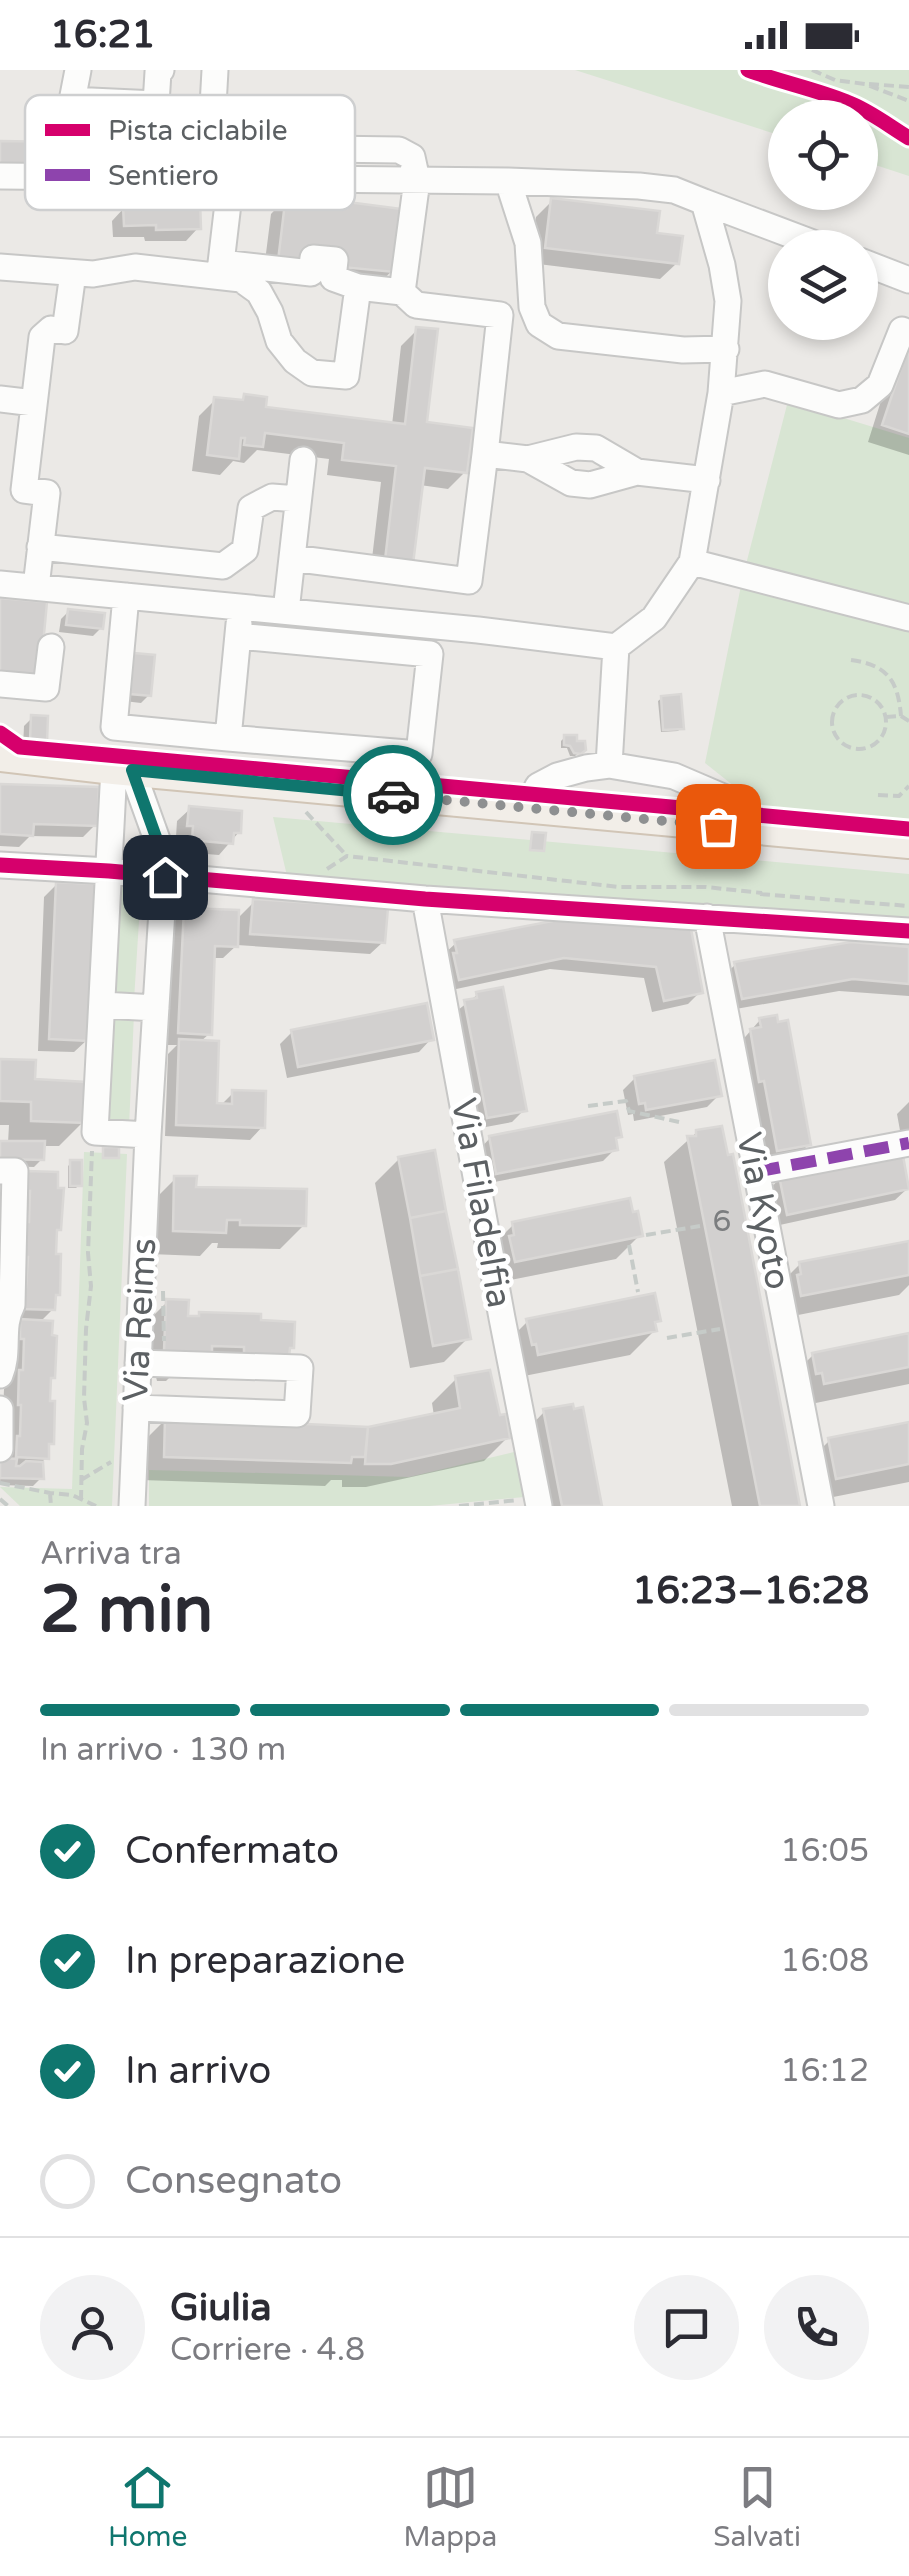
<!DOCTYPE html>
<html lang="it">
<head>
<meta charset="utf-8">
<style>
	body { margin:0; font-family:"Varela Round",sans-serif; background:#f2f2f3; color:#2b2b33; height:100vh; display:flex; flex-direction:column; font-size:38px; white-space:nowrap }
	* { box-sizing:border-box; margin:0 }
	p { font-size:32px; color:#7c7c81 }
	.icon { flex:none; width:55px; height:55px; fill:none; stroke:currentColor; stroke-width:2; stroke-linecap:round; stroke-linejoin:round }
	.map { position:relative; height:1436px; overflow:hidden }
	.side { display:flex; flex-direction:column; background:#fff; flex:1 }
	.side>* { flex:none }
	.controls { position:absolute; left:768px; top:30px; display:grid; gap:20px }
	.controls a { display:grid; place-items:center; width:110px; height:110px; border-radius:50%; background:#fff; box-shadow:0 5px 15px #0003; font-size:50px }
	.pin { position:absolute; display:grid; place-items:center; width:85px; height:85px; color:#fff; margin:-42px; border-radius:20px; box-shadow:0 5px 15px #0006 }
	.courier { position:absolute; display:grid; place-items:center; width:100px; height:100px; margin:-50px; border:8px solid #0f766e; border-radius:50%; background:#fff; color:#222; box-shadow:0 2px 12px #0007 }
	.overview em { font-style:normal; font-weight:700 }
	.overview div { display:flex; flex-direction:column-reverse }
	.overview { display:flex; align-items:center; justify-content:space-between; height:170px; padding:0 40px }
	h1 { font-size:65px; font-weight:700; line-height:75px }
	.bar { display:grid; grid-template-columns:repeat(4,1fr); gap:15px 10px; align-content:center; height:120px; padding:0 40px }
	.bar i { height:12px; border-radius:8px; background:#e1e1e2 }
	.bar .active { background:#0f766e }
	.bar p { grid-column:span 4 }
	.line { display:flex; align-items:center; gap:25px; padding:0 40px; border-top:2px solid #e1e1e2 }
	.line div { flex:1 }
	.round { display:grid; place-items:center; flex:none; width:105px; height:105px; border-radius:52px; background:#f2f2f3 }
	ol { padding:0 40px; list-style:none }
	li { display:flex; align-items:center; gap:30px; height:110px }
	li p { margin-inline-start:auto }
	li .icon { padding:10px; border-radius:50%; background:#0f766e; color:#fff; stroke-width:4 }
	li:last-child { color:#7c7c81 }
	li i { width:55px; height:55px; border:5px solid #e1e1e2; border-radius:50% }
	.status { display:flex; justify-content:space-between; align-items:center; height:70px; padding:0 50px; background:#fff; direction:ltr }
	.status svg { height:28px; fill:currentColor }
	.dock { display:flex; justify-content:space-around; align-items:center; height:140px; border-top:2px solid #e1e1e2; background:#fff; font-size:28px; color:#7c7c81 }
	.dock a { display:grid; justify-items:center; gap:5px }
	.dock .active { color:#0f766e }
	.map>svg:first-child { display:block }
	.green { fill:#d8e5d3 }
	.shadow { fill:#0003 }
	.building { fill:#d2d0cf; stroke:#dad8d6; stroke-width:2.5 }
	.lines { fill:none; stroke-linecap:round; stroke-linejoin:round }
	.minor-casing { stroke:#c7c7c6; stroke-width:29 }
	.major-casing { stroke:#d1c5b6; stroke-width:36 }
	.path { stroke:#c6cbc8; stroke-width:4; stroke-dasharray:10 5; stroke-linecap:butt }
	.minor { stroke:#fcfcfb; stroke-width:25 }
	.major { stroke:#f2eee8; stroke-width:32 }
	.quiet { stroke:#8e44ad; stroke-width:12; stroke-dasharray:25 12; stroke-linecap:butt }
	.cycleway-casing { stroke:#fff; stroke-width:21 }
	.cycleway { stroke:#d6006c; stroke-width:15 }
	.done { stroke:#8e9091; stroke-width:10; stroke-dasharray:0 18 }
	.route { stroke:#0f766e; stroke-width:12 }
	.labels { text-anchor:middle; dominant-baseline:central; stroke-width:9; stroke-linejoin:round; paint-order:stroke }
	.number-label { font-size:30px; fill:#7b7d7f }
	.street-label { font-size:35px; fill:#5c6063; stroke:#fff }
	.key { fill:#fff; stroke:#cecfd0; stroke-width:2.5 }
	.key-label { font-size:28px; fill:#5c6063 }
</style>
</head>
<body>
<div class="status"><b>16:21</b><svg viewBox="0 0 49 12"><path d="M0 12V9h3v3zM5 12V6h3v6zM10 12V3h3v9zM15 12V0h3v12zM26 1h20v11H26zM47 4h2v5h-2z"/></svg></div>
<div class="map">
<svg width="909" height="1436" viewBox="0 0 909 1436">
	<rect width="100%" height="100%" fill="#ebe9e6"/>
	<!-- green -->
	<path class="green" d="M575,0h334v106l-49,-16v-42h-75v19z
		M788,331l121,37v386l-145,-14 -59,-47 38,-187z
		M273,747l636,57v48l-621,-42z
		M112,816l29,3 -7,111 -27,-2z
		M108,943l26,1 -5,113 -26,-2z
		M84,1082l43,2 -15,352h-92l-20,-19 72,2z
		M514,1382l10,45 -95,9h-280v-36l260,7z"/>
	<!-- shadow -->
	<path class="shadow" d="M64,59l15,38 -79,-24 51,1z
		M287,127l23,9 33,4 5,-5 44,66 -17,16 -47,-19 -65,9 8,-63z
		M552,131l103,34 22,28 -17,16 -130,-16 6,-46z
		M157,132l41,26 -12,13h-41l-1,-4h-31l-1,-16 12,-13h27z
		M417,260l7,94 41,48 -17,17 -28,-4 -26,94 -24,-3 11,-94 -54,-7 2,-16 -72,-9 -13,13 -11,-2 -13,14 -28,-4 7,-55 16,-16 25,2 5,-5 18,13 129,15 9,-79z
		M909,279v106l-41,-13 24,-76z
		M69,541l32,17 -8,8 -34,-4 2,-13z
		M135,586l14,39 -8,8 -17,-2 4,-37z
		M662,628l19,30 -3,3 -17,1 -3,-31z
		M32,648l13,23 -8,8 -14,-1 1,-22z
		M565,667l18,12 -8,7h-5l-3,-8h-6v-7z
		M0,716l95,39 -12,12 -53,-1 -11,11 -19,-1z
		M190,739l49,23 -20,23 -38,-3 1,-15h-6l1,-16z
		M57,814l30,156 -13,12 -36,-1 6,-154z
		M254,832l129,40 -13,12 -133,-9 -14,13h-11l-3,76 -9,8 14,63 6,1 13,-13 29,34 -12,13 -85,-4 3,-82 9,-9h-10l6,-122 12,-12 52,8z
		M689,862l11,60 -12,12 -36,8 -8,-34 -94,-9 -103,22 -4,-36 13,-12z
		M909,880v46l-70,-5 -109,19 -8,-33 13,-12z
		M477,925l47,115 -12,12 -37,7 -22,-115z
		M760,950l48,125 -12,12 -31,5 -26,-118z
		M292,962l139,7 -12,13 -132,26 -7,-34z
		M0,991l33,20 50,41 -24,24h-17v13l-8,8 -34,-1v-23h8l1,-18h-9z
		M635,1008l84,17 -12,12 -73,14 -1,-7 -5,1 -5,-25z
		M909,1032v41l-8,-7 -4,-22z
		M697,1062l29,26 5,-1 66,349h-65l-68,-344z
		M620,1066l-6,6 1,7 -12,12 -119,23 -6,-33 12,-13z
		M399,1089l69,179 -24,24 -34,6 -35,-185z
		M71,1093l8,22 -3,3h-8v-22z
		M27,1103l32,56 -5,5 4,60 -5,5v10l-14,14 14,54 -4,4 2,62 -5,4v11l-5,5v15l-8,8 -33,-1 4,-96 3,-4z
		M780,1108l128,10 -13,12 -120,26 -7,-35z
		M175,1109l19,10 110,36 -24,24 -63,-1 1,-5h-6l-12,13 -50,-2 1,-51z
		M513,1155l127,10 -24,24 -125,25 -2,-35z
		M909,1173v42l-10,10 -121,24 -2,-31 24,-24z
		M167,1232l19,16 9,1 5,-5 58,9 34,24 -5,5v4l-24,24 -42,-1v-9l-50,6 -5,5h-9l-14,-55z
		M659,1250l-6,6 1,5 -24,24 -116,23 -10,-33 24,-24z
		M909,1266v48l-108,22 -12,-27 24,-24z
		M456,1309l42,39 10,19 -24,24 -118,26h-24v-7h-11l-6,6 -184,-6 1,-37 24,-24 202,10 66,-13 -2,-13z
		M581,1340l19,96h-66l-13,-70 23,-24z
		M909,1354v58l-96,19 -7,-37 24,-24z"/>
	<!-- building -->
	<path class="building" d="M63,57h20l-1,41 -82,-1v-26l63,1z
		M286,124l28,4 -1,6 34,4v-6l55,7 -8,63 -116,-11z
		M551,128l109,13 -3,22 26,3 -4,28 -134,-16z
		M156,129h44l1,30 -45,1v-5l-32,1 -1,-20 33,-1z
		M416,257l22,2 -11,93 46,6 -6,45 -42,-5 -12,96 -28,-4 11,-94 -54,-6 2,-17 -79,-10 -2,14 -19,-2 1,-7h-4l-2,21 -32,-4 7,-58 29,3 1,-6 23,3 -1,10 139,17z
		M908,277h1v87l-27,-9z
		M0,528l47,4 -7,75 -40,-3z
		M68,539l37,4 -2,16 -37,-4z
		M134,583l21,2 -4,41 -21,-2z
		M681,624l3,35 -21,1 -2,-34z
		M31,645l17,1 -1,26 -17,-1z
		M564,665h13v6h8l1,9 -5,4 -7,-1 -4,-7 -6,-1z
		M0,714l99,3 -1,39 -64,-2 -1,12 -33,-2z
		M189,736l53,5 -1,22h-7l-1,11 -41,-4 1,-14h-6z
		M532,762l14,1 -2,18 -14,-1z
		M56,812l40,2 -7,157 -40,-2z
		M253,829l135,9 -3,35 -135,-9z
		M184,838l55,2 -1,37 -23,-1 -3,89 -34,-2z
		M563,849l128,10 12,64 -39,8 -8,-34 -92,-9 -105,22 -6,-27h4l-3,-13z
		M851,872l58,5v37l-56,-5 -111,20 -8,-37z
		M503,917l24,124 -40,7 -23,-118 13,-2 -1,-6z
		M427,933l7,37 -136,27 -7,-37z
		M777,945l1,7 10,-2 23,125 -34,6 -13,-70 -5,1 -9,-53 11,-2 -2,-9z
		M179,969l40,2 -2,62 15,1v-14l34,1 -1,37 -89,-3z
		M0,989l36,1 -1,19 52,3 -1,41 -55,-2v-19l-31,-1z
		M715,990l7,36 -76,14 -1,-7 -6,1 -5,-28z
		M617,1041l5,26 -6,1 2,12 -122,24 -7,-38z
		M722,1056l6,29 5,-1 67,352h-40l-73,-370h9v-6z
		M0,1071h45l-1,19 -44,-1z
		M103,1077h16v11h-16z
		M435,1080l11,61 -36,7 -12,-61z
		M902,1080l7,39 -122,26 -8,-39z
		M70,1090h12v26h-12z
		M26,1101l32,1v16h6l-3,42h-4l-1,24h5l-1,41h-4l-1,15 -33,-1 1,-22h3l2,-30h-4l1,-36 4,1 1,-31h-4z
		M174,1106h23l-1,11 111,2 -1,37 -66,-1v-5h-13l-1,13 -53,-2z
		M630,1128l3,14 5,-1 5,25 -128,26 -6,-26 5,-1 -2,-13z
		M446,1141l12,58 -38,7 -10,-58z
		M909,1171v34l-108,21 -4,-21 4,-1 -2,-12z
		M458,1199l13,70 -38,7 -13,-70z
		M655,1223l6,28 -6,1 2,9 -119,24 -2,-11 -4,1 -6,-26z
		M166,1229l23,1 -1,16h11v-4l62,2v6l34,2 -1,26h-4l-1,9 -45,-2v-8l-32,-1v8l-48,-3z
		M20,1249l33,2 -1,14 5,1 -2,42h-4l-1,23h5l-1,43h-5v15l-33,-2 1,-21h3l1,-31h-3l1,-35h4l1,-31h-4z
		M909,1263v34l-85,17 -2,-11 -6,1 -4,-21z
		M490,1300l10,45 6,-1 4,24 -119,26h-26l3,-37 92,-19 -5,-32z
		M573,1334l1,5 9,-2 19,99h-40l-19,-97z
		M165,1347l203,10 -3,30h-13l-1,6 -187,-6z
		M909,1352v42l-73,15 -8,-41z
		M0,1388l17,1 -1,7h4l6,-5 17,1 1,17 -44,-1z"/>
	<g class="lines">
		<!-- minor casing -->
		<g class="minor-casing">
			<path id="minor" d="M78,0l-6,31h19
				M156,34l2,-32 3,-2
				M0,106l508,5 131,5 35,4 30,12 18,63 6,36 -7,92 -29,169 -38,56 -38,29 -7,118
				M89,108l2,-77 65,3 20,23h35l39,21 149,2 13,7 5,23 -15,112 14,13 84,10 -15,139 43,5
				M174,108l2,-51
				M209,108l6,-108
				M231,108l-10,85 90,10 2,-15 22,2 -2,18 25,9 44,5
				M508,111l20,62 4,64 7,17 19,12 125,14 43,-1
				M704,132l122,46
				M860,191l49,19
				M0,197l93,7 42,-7 106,12 18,13 11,20 9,29 16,20 17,12 34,3 12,-89
				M721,323l44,-9 74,21 23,-5 18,-15 22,-55 7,3
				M0,329l34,4
				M637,402l-41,-24 -20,-1 -48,12 43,24 19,2 47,-13 70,8
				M40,477l183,19 22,-16 6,-42 21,-11 26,2
				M292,488l177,23 16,-127
				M692,492l217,56
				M0,514l478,46 138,17
				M36,517l11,-94 -23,-3 18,-153 9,-8 14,2 8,-58
				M126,526l-12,131 114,11 11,-114
				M286,541l17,-151
				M0,614l46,4 5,-41
				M228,668l191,16 11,-100 -192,-18
				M114,698l-19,364 53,3
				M527,738l11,-22 19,-10 29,-8 23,-3 65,11 70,30 13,23
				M0,795l109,6 316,28 484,32
				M425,829l77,419 37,188
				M707,847l114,589
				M102,935l54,3
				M0,1101h15l-3,134c-12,22 -2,47 -12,70
				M755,1102l154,-29
				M136,1338l161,6 3,-46 -162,-5
				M0,1339v40
				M132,1436l16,-371 17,-273 -33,-92"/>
		</g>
		<!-- major casing -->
		<g class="major-casing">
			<path id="major" d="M0,685l114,13 795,74"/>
		</g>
		<!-- path -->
		<path class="path" d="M812,0l23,10 30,4 44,17
			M869,14l40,3
			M851,590c36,5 47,20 50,56
			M832 652a27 27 0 1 1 54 0a27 27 0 1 1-54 0Z
			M886,647l15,-1 8,5
			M878,725l21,1 10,-10
			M306,742l41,44
			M327,799l20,-13 272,31h87l56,6
			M760,824l149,12
			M588,1036l38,-5 3,10 50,11
			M646,1165l54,-9
			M629,1175l9,47
			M163,1221l1,50
			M667,1268l53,-9
			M81,1410l30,-18
			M0,1413l50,10 22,2 24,11
			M50,1423l1,13
			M0,1429l8,7
			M81,1430l1,-51 5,-26 -3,-25 2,-69 5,-43 -3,-33 4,-102
			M459,1436l59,-6"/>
		<!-- minor -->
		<use href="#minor" class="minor"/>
		<!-- major -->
		<use href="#major" class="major"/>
		<!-- quiet -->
		<path class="quiet" d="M755,1102l154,-29"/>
		<!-- cycleway casing -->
		<g class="cycleway-casing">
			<path id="cycleway" d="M748,0c32,12 67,19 99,32 22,8 42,24 62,36
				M0,663l20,14 889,82
				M0,795l109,6 316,28 484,32"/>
		</g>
		<!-- cycleway -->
		<use href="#cycleway" class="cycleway"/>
	</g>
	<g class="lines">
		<!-- done -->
		<path class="done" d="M393,725l325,31"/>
		<!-- route -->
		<path class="route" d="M165,807v-15l-33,-92 261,25"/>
	</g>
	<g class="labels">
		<!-- number labels -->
		<g class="number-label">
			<text x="722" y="1151">6</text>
		</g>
		<!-- street labels -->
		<g class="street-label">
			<text transform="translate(481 1133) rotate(80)">Via Filadelfia</text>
			<text transform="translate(763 1141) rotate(79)">Via Kyoto</text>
			<text transform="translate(140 1250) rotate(-87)">Via Reims</text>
		</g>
	</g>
	<!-- legend -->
	<rect x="25" y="25" width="330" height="115" rx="15" class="key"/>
	<rect x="45" y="54" width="45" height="12" fill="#d6006c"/>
	<rect x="45" y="99" width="45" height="12" fill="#8e44ad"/>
	<g class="key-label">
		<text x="108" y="70">Pista ciclabile</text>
		<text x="108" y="115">Sentiero</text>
	</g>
</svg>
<div class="controls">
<a><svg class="icon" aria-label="locate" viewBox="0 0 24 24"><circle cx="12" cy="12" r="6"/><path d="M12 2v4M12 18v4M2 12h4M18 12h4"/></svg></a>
<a><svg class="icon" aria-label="layers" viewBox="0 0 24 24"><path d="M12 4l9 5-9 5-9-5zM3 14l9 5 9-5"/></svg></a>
</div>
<div class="pin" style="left:718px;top:756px;background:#ea580c"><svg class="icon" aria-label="bag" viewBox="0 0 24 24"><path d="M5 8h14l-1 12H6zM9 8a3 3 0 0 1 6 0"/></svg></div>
<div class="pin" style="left:165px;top:807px;background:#1f2937"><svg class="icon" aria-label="home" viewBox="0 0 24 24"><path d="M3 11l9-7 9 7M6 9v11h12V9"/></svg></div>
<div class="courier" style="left:393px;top:725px"><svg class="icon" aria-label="car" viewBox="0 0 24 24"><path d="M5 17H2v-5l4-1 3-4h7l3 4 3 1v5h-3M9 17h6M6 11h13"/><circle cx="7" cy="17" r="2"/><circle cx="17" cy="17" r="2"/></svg></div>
</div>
<section class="side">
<div class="overview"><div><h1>2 min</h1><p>Arriva tra</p></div><em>16:23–16:28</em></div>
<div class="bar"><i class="active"></i><i class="active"></i><i class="active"></i><i></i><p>In arrivo · 130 m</p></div>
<ol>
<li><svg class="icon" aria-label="check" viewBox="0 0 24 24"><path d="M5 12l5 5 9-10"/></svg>Confermato<p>16:05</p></li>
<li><svg class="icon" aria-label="check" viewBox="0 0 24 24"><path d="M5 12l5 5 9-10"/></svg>In preparazione<p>16:08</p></li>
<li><svg class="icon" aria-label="check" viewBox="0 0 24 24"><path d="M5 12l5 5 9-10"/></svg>In arrivo<p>16:12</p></li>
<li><i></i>Consegnato</li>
</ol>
<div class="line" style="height:180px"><a class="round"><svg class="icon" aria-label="person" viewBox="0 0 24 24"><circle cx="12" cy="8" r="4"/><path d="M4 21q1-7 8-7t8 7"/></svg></a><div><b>Giulia</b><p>Corriere · 4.8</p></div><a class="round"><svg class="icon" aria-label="chat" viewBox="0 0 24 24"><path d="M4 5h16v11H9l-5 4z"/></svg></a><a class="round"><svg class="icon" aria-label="phone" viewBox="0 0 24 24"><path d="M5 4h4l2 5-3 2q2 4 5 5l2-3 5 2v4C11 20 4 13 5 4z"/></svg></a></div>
</section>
<nav class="dock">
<a class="active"><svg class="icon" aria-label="home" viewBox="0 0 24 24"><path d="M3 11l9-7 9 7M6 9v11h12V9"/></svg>Home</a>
<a><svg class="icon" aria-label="map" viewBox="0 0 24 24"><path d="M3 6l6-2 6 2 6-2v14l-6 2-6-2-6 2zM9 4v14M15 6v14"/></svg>Mappa</a>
<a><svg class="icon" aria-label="saved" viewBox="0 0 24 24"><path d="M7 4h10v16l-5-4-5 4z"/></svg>Salvati</a>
</nav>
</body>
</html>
